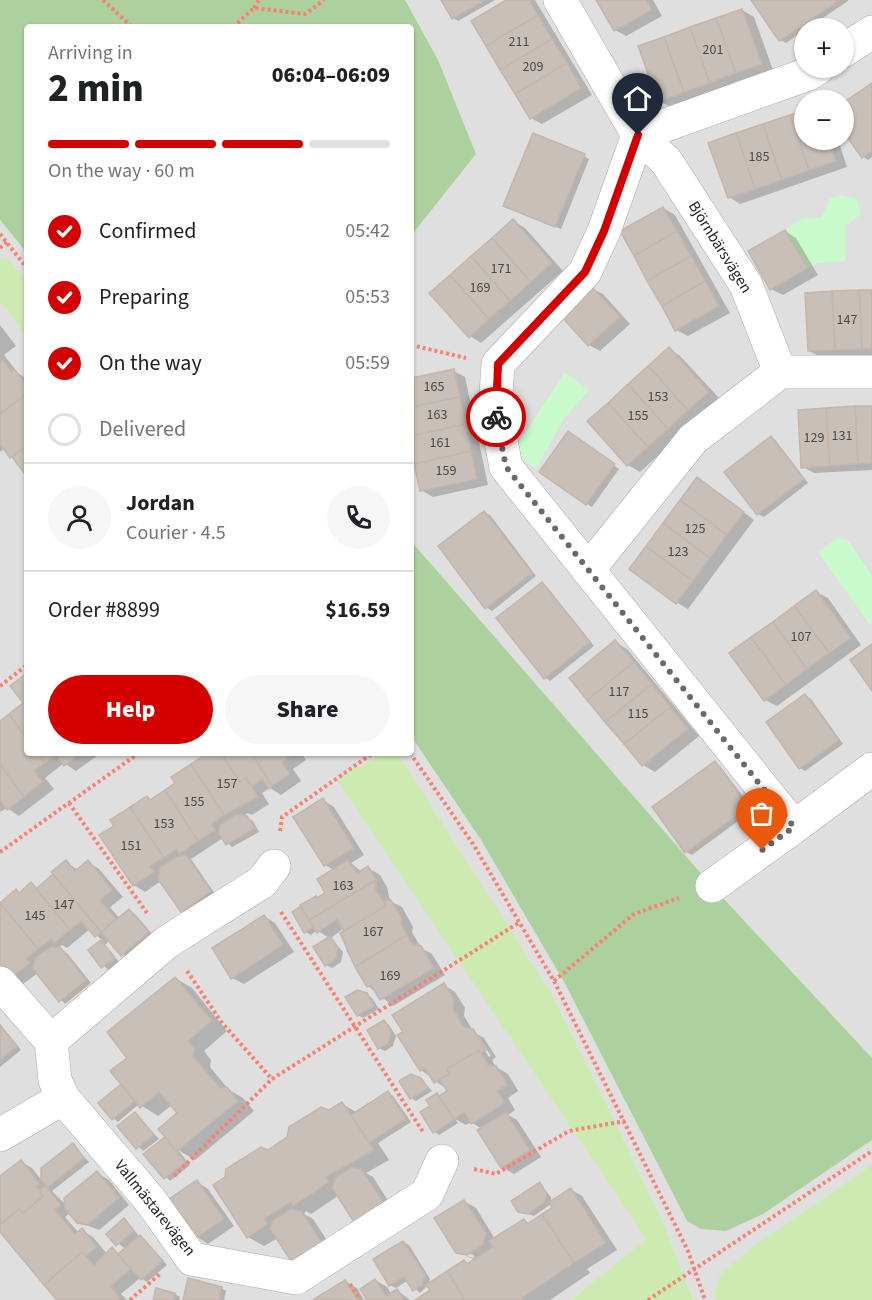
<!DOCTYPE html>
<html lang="en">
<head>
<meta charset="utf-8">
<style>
	body { margin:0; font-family:"Source Sans 3",sans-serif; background:#f6f6f6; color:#202124; height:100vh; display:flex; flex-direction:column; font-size:22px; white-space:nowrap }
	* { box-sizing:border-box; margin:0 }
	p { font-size:20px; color:#757577 }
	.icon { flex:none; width:33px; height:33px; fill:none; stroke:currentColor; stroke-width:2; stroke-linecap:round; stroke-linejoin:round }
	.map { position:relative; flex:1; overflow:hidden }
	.panel { position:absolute; left:24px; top:24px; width:390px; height:732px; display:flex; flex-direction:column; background:#fff; border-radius:6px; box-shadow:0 2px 4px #0004 }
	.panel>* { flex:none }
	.fabs { position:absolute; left:794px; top:18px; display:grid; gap:12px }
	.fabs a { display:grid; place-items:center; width:60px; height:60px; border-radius:50%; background:#fff; box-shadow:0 2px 4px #0004; font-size:30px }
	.pin { position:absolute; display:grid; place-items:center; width:51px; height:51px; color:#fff; margin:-62px -26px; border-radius:50% 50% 50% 0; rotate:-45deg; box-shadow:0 0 6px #0007 }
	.pin .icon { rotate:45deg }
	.courier { position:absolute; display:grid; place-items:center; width:60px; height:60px; margin:-30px; border:4px solid #d40000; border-radius:50%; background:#fff; color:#222; box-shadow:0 2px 8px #0007 }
	.summary em { font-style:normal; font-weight:800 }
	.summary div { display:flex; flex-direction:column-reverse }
	.summary { display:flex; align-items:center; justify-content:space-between; height:102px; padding:0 24px }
	h1 { font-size:39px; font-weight:800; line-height:45px }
	.bar { display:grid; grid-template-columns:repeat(4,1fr); gap:9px 6px; align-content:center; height:72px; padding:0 24px }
	.bar i { height:8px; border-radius:4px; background:#e0e0e0 }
	.bar .selected { background:#d40000 }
	.bar p { grid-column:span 4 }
	.line { display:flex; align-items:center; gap:15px; padding:0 24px; border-top:2px solid #e0e0e0 }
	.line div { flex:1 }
	.round { display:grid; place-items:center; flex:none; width:63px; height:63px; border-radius:32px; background:#f6f6f6 }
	ol { padding:0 24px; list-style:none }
	li { display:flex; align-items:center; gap:18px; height:66px }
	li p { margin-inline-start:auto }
	li .icon { padding:6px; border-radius:50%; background:#d40000; color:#fff; stroke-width:4 }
	li:last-child { color:#757577 }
	li i { width:33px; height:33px; border:3px solid #e0e0e0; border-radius:50% }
	.action { display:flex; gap:12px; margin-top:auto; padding:12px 24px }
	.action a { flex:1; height:69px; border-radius:36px; background:#d40000; color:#fff; font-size:24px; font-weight:800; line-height:69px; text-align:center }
	.action a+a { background:#f6f6f6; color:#202124 }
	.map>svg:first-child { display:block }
	.residential { fill:#e0dfdf; fill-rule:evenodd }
	.grass { fill:#cdebb0 }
	.forest { fill:#add19e }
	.park { fill:#c8facc }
	.shadow { fill:#0003 }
	.building { fill:#c7bfb8; stroke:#c4b6ab; stroke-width:1.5 }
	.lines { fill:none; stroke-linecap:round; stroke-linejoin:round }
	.street-casing { stroke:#a9a9a9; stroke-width:34 }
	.path { stroke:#fa8072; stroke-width:4; stroke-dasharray:3 3; stroke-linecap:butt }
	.street { stroke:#fff; stroke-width:33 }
	.done { stroke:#6b6a68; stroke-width:6; stroke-dasharray:0 10.8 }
	.route { stroke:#d40000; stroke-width:8 }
	.labels { text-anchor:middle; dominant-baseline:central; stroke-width:6; stroke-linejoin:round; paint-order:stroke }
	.number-label { font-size:14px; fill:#4b4948 }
	.street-label { font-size:16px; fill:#222; stroke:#fff }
</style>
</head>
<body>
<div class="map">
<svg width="872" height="1300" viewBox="0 0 872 1300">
	<rect width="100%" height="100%" fill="#f2efe9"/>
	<!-- residential -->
	<path class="residential" d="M405,0h467v1058l-160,-172 -301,-345v-305l65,-82zM804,28h39v40h-39zM804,100h39v40h-39z
		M0,220l27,33v500h384v-17l70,104 83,142 123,239 131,-45 54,-36v160h-179l-30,-74 -92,74h-571z"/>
	<!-- grass -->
	<path class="grass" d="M0,258l9,2 18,22v55l-27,-36z
		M385,753h12l154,240 68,137 45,96 29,74h-122l75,-61 -310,-460z
		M872,1165v135h-157l-1,-5 6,-20 30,-26z"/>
	<!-- forest -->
	<path class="forest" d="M0,0h405l33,60 38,94 -65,82v-209h-384v226l-27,-33z
		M411,541l301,345 160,172v82l-109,74 -37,17 -25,-2 -14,-8 -123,-239 -83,-142 -70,-104z"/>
	<!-- park -->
	<path class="park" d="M840,195l16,3 5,16 -16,12 1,35 -29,2 -9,5 -23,-38 18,-12h18l9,-19z
		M565,372l24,18 -26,30 -27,49 -24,-16z
		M838,538l10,2 24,36v47l-2,2 -52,-73z"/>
	<!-- shadow -->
	<path class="shadow" d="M442,0h53l-37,21 -5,-3z
		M509,0h26l57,95 -50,29 -11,-6z
		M598,0h55l9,16 -36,20 -11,-6z
		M753,0h95v1l-62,42 -6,-3z
		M742,10l12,7 19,53 -102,37 -12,-6z
		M872,85v72l-4,3 -5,-3 -20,-29v-23z
		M804,112v28h34l9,27 -107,37 -11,-7z
		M584,156l5,3 -28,70 -50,-21z
		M663,208l12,7 55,98 -42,23 -12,-6z
		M513,221l12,7 38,43 -82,72 -11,-7z
		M785,231l11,7 22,37 -35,20 -12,-6z
		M591,288l12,6 27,30 -30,27 -11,-6z
		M872,291v64l-51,2 -12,-6z
		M0,325l16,21 -12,9 14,18 9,6v95l-22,-26 -5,4z
		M669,349l11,7 40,43 -80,73 -12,-7 -39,-44z
		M454,371l11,6 23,108 -55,12 -12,-7 -10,-48v-62z
		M872,407v63l-58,3 -11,-6z
		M574,436l45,33 -27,38 -5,-3z
		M771,437l5,4 32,42 -44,34 -6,-3z
		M709,486l45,34 -66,89 -12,-7z
		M484,512l6,3 46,61 -44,35 -6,-4z
		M542,584l5,3 47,59 -44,35 -5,-4z
		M816,592l12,6 33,47 -84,61 -12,-6z
		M615,642l12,7 72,87 -44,36 -12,-7 -72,-87z
		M27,675v78h74l-25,18 -12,-8 -19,15 9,11 -35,27 -12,-8 -7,4v-89l25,-19 -13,-18z
		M806,696l5,3 32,45 -38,27 -5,-3z
		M217,753h84l5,7 -13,9 8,12 -20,14 -11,-7 -8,5 7,11 -17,11 -4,-2 -5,3 10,5 6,11 -27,15 -9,-9 -32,21 24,35 -27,20 -6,-3 -21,-30 -16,11 -11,-7 -18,-59 31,-29 5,3 25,-17 31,-29 4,2z
		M715,763l5,3 33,44 -61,45 -6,-3z
		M323,800l11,7 30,48 -13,8 11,9 6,-4 12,7 7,12 3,14 12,6 11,20 -1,5 9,16 11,6 13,21 -52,31 -25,-20 -22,-36 3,-2 -5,-20 -13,10 12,14 -2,10 -9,6 -6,-3 3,-27 -12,-8 -6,5 -6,-3 -11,-19 33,-19 7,-24 -9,-5 -30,-48z
		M66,862l12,8 10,-8 11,7 24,28 -13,10 10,12 9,-8 6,3 19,22 -27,22 -17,-18 -5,5 14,17 -11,8 -17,-20 12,-9 -13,-12 -23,19 -5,-3 -5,4 10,4 24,30 -26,21 -27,-31 -15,11 -11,-7 -12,-15v-58l16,-13 4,2 11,-9 8,5z
		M264,916l11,7 19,29 -50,32 -12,-6z
		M175,978l17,10 35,43 -23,20 7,9 -1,7 19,23 14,8 11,13 -59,49 -17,-10 12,15 -20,16 -25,-26 22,-18 12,-24 -7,-8 -14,11 -19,-12 -21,18 -5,-4 16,-60z
		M444,985l11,7 10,16 -1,8 25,41 2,-1 -14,-22 7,4 12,19 -4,3 4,7 12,7 10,17 -10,7 7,12 -7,5 9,5 24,37 -27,17 -12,-7 -20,-38 -11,-7 -5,3 -11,-6 3,4 -19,12 -5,-4 -2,-25 5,-11 3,2 9,-6 -28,-21 -16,-38z
		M366,995l6,3 7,11 -16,9 -5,-3z
		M384,1022l5,3 7,11 -3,10 -8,5 -6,-3z
		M0,1024l21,26 -21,17z
		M421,1079l11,12 -16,10 -5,-3z
		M388,1093l5,3 18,26 -33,21 11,17 -23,13 7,4 21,33 -56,-14 -27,18 -5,-3 -2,3 9,5 21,32 -56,-13 -14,8 -16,-9 20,-85 74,-48 16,9z
		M135,1113l24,26 -16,12 -24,-25z
		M73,1145l16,17 -37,29 14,14 31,-32 12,7 20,25 -30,25 -21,-8 -8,-9 -5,4 14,16 3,-3 11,7 14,17 5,-5 8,5 5,-5 -17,-15 16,-14 43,45 -20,17 -7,-4 -19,16 6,6h-68l-59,-68v-54l21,-16 11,6 10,13z
		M197,1182l11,7 26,37 -26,18 -11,-7z
		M540,1184l11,13v6l20,-13 11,6 35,54 -30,19 3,4 -40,27h-133l15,-9 -4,-6 -8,8 -13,-12 -11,7 -6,-3 13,-43 6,3 21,34 -2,6 36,-23 5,3 7,-5 -11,-4 9,2v-3l-10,-2v2l-7,-4 7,-50 12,7 19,31 29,-19 6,4 24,-16 -3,-4 -17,12 -15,-5z
		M375,1280l12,7 4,7 6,-4 13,10h-41z
		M345,1281l12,7 7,12h-48z
		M221,1288l5,3 -2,9h-40z
		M157,1289l18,5 5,3 -1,3h-25z"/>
	<!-- building -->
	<path class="building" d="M441,0h44l-33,19z
		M506,0h23l9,15 -52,31 -15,-25z
		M596,0h50l6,10 -38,21z
		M751,0h89l-61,41z
		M742,9l20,55 -26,9 -20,-55z
		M538,15l14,24 -52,31 -14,-24z
		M716,18l20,55 -26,10 -20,-56z
		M690,27l20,56 -26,9 -20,-55z
		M664,37l20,55 -26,10 -20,-56z
		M552,39l15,24 -52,31 -15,-24z
		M567,63l14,25 -51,31 -15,-25z
		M872,83v68l-10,7 -19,-27v-28z
		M804,110v30h25l7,21 -27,9 -19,-55z
		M790,115l19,55 -27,10 -19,-56z
		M763,124l19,56 -27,9 -19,-56z
		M533,133l52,21 -30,73 -52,-21z
		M736,133l19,56 -27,9 -20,-55z
		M663,207l14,24 -43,25 -14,-25z
		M513,219l39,44 -21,19 -39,-44z
		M785,230l23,38 -38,22 -22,-39z
		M677,231l14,25 -44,25 -13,-25z
		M492,238l39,44 -21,19 -39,-45z
		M471,256l39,45 -21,18 -39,-44z
		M691,256l14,25 -43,25 -15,-25z
		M450,275l39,44 -20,19 -40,-45z
		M705,281l14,25 -44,25 -13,-25z
		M591,286l29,31 -32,29 -28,-31z
		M859,290h13v59h-10z
		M859,290l3,59 -27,1 -3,-59z
		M832,291l3,59 -27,1 -3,-58z
		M669,347l40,45 -21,18 -40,-44z
		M3,360l9,12 2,-3 13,17v7l-27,21v-52z
		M648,366l40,44 -20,19 -40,-45z
		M454,369l6,28 -49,10v-29z
		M628,384l40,45 -20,18 -40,-44z
		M27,393v52l-17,13 -10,-14v-30z
		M460,397l6,27 -55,12v-29z
		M608,403l40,44 -21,19 -40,-45z
		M855,406l3,58 -28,2 -4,-58z
		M855,406h17v57l-14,1z
		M826,408l4,58 -29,2 -3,-58z
		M466,424l5,27 -57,13 -3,-28z
		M568,431l47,33 -29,41 -47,-33z
		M771,436l33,43 -47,36 -33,-43z
		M27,445v32l-15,-20z
		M471,451l6,28 -57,12 -6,-27z
		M697,477l47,35 -17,23 -47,-35z
		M680,500l47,35 -17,23 -47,-35z
		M484,511l48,62 -47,36 -47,-63z
		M663,523l47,35 -17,23 -47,-35z
		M646,546l47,35 -17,23 -47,-35z
		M542,582l48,60 -46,37 -48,-61z
		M816,590l35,48 -22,15 -35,-47z
		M794,606l35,47 -22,16 -34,-47z
		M773,622l34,47 -21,16 -35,-48z
		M751,637l35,48 -22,16 -35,-48z
		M615,640l19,22 -47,38 -18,-22z
		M872,644v47l-22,-31z
		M634,662l18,22 -47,38 -18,-22z
		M26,674l1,2v63l-18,-25 14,-11 -13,-17z
		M652,684l18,23 -46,37 -19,-22z
		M805,694l34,46 -40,29 -33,-47z
		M670,707l18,22 -46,37 -18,-22z
		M9,714l18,25v14h11l7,10 -11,8 9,11 -19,15 -24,-33v-43z
		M38,753h43l-17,13 -8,-11 -11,8z
		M208,753l2,3 11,-3 19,29 6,-4 12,19 -34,18 -33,-51z
		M221,753h30l21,33 -3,3 -7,-10 -10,7 -6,-8 -6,4z
		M251,753h44l-13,9 8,12 -18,12z
		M715,761l33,46 -63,46 -33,-46z
		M0,764l24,33 -17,13 -7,-9z
		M191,764l33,51 -13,9 4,6 -17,11 -33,-51 10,-7 -4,-6z
		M165,790l33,51 -19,13 -3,-5 -12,9 -34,-51 17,-11 3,4z
		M323,798l31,50 -30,18 -31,-49z
		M130,807l34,51 -14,8 4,6 -21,14 -34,-51 15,-9 -4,-6z
		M237,814l10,2 8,12 -29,17 -7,-11 1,-9z
		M186,855l25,36 -30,21 -23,-33 2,-12 17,-10z
		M66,860l9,11 13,-11 24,30 -12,10 16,19 -15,13 -50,-60z
		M348,860l9,13 11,-7 8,14 -67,40 -9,-15 16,-9 1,2 8,-5 -8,-14z
		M53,874l48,58 -6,5 -14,-16 -11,9 -34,-41z
		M376,880v10l10,16 -42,25 -7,-12 -20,14 -8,-13z
		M31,882l39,48 -16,13 -3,-4 -13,10 -38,-46 16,-14 3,4z
		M390,899l12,20 -1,5 6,11 -52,32 -15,-34 46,-27 -2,-4z
		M0,903l38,46 -12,10 4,4 -19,15 -11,-13z
		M301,906l12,21 -9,6 -12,-21z
		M129,909l20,23 -28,24 -20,-24z
		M264,915l19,30 -52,34 -19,-31z
		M407,935l4,8 10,3 13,22 -54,32 -9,-15 -4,2 -12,-20z
		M330,936l8,12 -2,11 -11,7 -12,-19z
		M101,940l14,18 -14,10 -13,-18z
		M51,947l10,1 25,32 -27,22 -26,-33 2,-11z
		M175,977l37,44 -24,20 7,8 -2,7 27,32 7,-1 11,14 -61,50 -19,-22 19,-16 -18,-21 -19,16 -30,-37 17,-13 -20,-26z
		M444,983l10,17 -1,9 11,18 9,2 13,21 -5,3 -2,-3 -32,19 2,5 -15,9 -9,-15 -5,3 -23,-36 6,-3 -11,-17z
		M357,990l10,3 7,13 -17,10 -12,-19z
		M384,1020l7,12 -3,12 -10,5 -11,-19z
		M0,1025l17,21 -17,14z
		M479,1050l9,15 8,1 12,19 -11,6 8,12 -34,21 -7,-12 -10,8 -15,-24 8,-5 -7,-12 9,-5 -2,-5z
		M411,1074l10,4 7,10 -18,11 -11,-18z
		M121,1084l14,17 -23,19 -14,-17z
		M388,1091l18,28 -37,24 -18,-28z
		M437,1093l17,27 -21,13 -13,-21 10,-6 -4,-6z
		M342,1102l32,48 -48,27 3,5 -36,24 -2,-4 -27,17 4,5 -21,14 -34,-53 12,-8 1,-8 35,-22 7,3 19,-13 2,-10 32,-20 8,3z
		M135,1112l19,23 -18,14 -19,-23z
		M506,1112l24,38 -29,18 -24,-38z
		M165,1137l20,25 -21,17 -21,-25z
		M73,1143l11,15 -37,30 -6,-8v-12z
		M21,1160l19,24 -4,3 7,9 -20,17 -4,-4 -19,16v-49z
		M352,1167l9,2 23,34 -30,19 -22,-34 3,-10z
		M97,1171l22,27 -32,27 -10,-2 -12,-14 -1,-11z
		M197,1180l27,39 -28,19 -27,-39z
		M540,1182l6,11 -1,9 -17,12 -10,-2 -7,-11z
		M45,1185l16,20 -6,5 20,24 7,-6 15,19 -11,9 -4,-4 -38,33 -44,-53v-7l19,-16 4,4 20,-17 -4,-6z
		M571,1188l35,55 -32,20 -32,-49 10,-6 -3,-6z
		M464,1200l22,33 -3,12 -16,10 -11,-2 -22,-35z
		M291,1209l10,2 22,33 -30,20 -23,-35 3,-9z
		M542,1214l32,49 -55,37h-58l3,-2 -17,-27 17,-11 3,4 26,-17 -4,-6 35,-22 3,5z
		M124,1218l10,13 -18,15 -10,-12z
		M140,1235l23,26 -22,19 -23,-26z
		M403,1241l22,34 -3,10 -9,6 -9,-14 -15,9 -16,-27z
		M112,1247l19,22 -20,17 9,12 -3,2h-60l-13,-15 38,-33 12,13z
		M447,1271l17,27 -3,2h-46l15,-10 -4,-5z
		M188,1278l34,9 -3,13h-36z
		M375,1279l11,17 11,-7 7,11h-37l-7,-11z
		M345,1280l13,20 -44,-1z
		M156,1288l19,5 -2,7h-20z"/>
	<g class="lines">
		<!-- street casing -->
		<g class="street-casing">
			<path id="street" d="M560,0l78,135 -34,96 -19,41 -87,92 -3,46 11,57 288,360 78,-58
				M843,51l29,-19
				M780,372l-34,-87 -80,-124 -28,-26 170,-61 10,-6
				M588,570l105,-131 87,-67h92
				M712,886l82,-59
				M0,983l51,58
				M63,1098l87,102 42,59 104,19 131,-84 15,-33
				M0,1135l63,-37 -8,-18 -4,-39 116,-99 95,-60 12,-16"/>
		</g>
		<!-- path -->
		<path class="path" d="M103,0l29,27
			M254,8l5,-8
			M233,27l21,-19 51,6 19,-14
			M0,234l27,34
			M0,248l7,-6
			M411,345l55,13
			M0,686l27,-21
			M410,753l63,91 81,137 134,270 17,49
			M69,803l78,110
			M280,831l2,-14 91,-64
			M0,852l139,-99
			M281,912l142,220
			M187,971l35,52 50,56
			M554,981l80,-67 45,-16
			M474,1169l22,5 73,-43 56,-10
			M174,1176l98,-97 248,-157
			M350,1284l10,16
			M130,1300l31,-27
			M648,1300l224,-149"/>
		<!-- street -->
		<use href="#street" class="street"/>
	</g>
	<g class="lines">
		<!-- done -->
		<path class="done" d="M496,417l10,50 288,360 -32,23"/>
		<!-- route -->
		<path class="route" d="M496,417l2,-53 87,-92 19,-41 34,-96"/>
	</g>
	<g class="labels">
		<!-- number labels -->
		<g class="number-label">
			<text x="519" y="42">211</text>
			<text x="713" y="50">201</text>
			<text x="533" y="67">209</text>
			<text x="759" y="157">185</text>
			<text x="501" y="269">171</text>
			<text x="480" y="288">169</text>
			<text x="847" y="320">147</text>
			<text x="434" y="387">165</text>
			<text x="658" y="397">153</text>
			<text x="437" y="415">163</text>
			<text x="638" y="416">155</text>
			<text x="842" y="436">131</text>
			<text x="814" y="438">129</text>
			<text x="440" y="443">161</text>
			<text x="446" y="471">159</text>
			<text x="695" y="529">125</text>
			<text x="678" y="552">123</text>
			<text x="801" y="637">107</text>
			<text x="619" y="692">117</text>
			<text x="638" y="714">115</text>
			<text x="227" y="784">157</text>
			<text x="194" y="802">155</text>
			<text x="164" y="824">153</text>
			<text x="131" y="846">151</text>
			<text x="343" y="886">163</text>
			<text x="64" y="905">147</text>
			<text x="35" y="916">145</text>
			<text x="373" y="932">167</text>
			<text x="390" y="976">169</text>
		</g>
		<!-- street labels -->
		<g class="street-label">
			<text transform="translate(720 247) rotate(58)">Björnbärsvägen</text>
			<text transform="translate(155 1208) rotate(51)">Vallmästarevägen</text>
		</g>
	</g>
</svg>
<div class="fabs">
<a>+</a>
<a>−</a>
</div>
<div class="pin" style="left:762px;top:850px;background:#ea580c"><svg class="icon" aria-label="bag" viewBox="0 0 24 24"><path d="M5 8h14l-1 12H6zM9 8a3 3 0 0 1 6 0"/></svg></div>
<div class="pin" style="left:638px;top:135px;background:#1f2937"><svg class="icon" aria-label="home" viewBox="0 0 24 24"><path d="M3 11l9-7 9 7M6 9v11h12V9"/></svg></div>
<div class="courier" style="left:496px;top:417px"><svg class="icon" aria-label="bike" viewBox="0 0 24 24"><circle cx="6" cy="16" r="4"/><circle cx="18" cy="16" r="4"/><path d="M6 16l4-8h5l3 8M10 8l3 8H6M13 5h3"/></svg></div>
<section class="panel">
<div class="summary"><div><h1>2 min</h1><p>Arriving in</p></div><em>06:04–06:09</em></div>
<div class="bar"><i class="selected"></i><i class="selected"></i><i class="selected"></i><i></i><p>On the way · 60 m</p></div>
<ol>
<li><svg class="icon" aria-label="check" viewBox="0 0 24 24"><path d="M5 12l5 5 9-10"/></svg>Confirmed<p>05:42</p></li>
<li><svg class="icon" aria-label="check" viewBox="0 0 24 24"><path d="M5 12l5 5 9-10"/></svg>Preparing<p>05:53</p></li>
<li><svg class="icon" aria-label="check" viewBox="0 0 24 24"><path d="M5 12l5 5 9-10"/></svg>On the way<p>05:59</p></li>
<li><i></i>Delivered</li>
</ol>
<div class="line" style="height:108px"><a class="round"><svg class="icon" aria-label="person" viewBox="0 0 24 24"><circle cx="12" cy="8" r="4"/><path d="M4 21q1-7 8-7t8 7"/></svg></a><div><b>Jordan</b><p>Courier · 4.5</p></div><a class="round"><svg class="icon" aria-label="phone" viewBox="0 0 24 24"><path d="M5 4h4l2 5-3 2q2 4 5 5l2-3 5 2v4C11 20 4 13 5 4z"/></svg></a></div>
<div class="line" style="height:78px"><div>Order #8899</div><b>$16.59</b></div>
<div class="action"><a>Help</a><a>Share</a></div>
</section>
</div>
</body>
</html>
